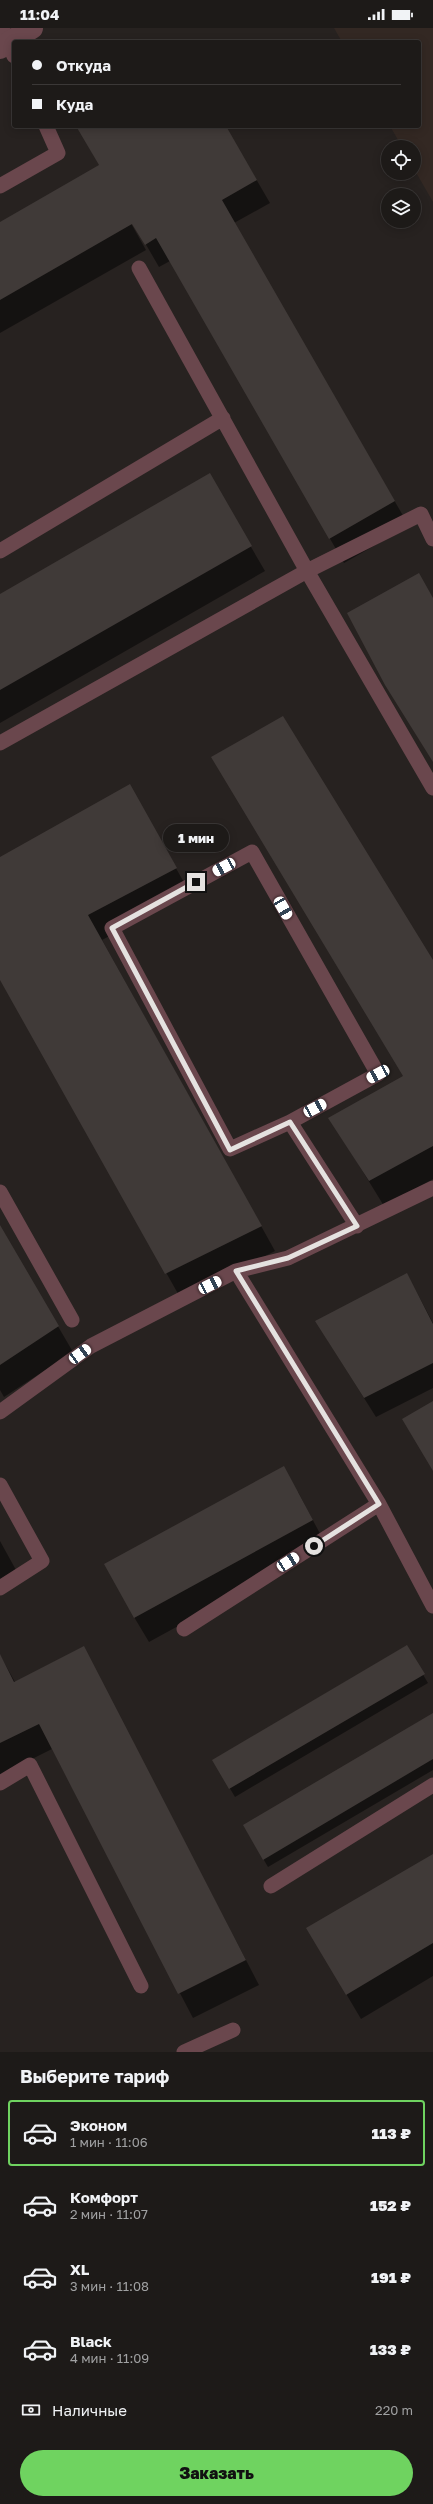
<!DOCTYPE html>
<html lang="ru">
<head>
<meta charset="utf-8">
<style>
	body { margin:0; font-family:"Golos Text",sans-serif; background:#2a2725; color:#f1f3f6; height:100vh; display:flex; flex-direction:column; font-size:15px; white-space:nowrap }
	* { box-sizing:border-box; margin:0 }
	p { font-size:13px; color:#a0a1a2 }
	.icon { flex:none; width:22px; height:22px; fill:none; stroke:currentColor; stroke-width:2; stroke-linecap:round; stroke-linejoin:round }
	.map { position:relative; height:2024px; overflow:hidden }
	.sheet { display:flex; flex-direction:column; background:#1d1a18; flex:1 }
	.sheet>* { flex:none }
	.banner { position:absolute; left:12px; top:12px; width:409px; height:88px; border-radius:4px; box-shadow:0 2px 10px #0003,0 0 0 1px #3b3837; display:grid; align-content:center; height:88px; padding:0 20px; background:#1d1a18 }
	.controls { position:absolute; left:381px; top:112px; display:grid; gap:8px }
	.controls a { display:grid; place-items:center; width:40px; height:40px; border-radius:50%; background:#1d1a18; box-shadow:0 2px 10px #0003,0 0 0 1px #3b3837; font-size:20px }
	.end { position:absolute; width:18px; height:18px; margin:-9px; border:5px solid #e5e2e0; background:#111; box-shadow:0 0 0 2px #111 }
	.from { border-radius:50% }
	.bubble { position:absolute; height:28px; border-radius:14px; background:#1d1a18; box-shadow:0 2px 10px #0003,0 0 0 1px #3b3837; font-size:13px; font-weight:800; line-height:28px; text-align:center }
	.car { position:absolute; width:12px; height:24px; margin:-12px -6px; border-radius:5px; box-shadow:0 0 3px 1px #0007; background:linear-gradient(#fff 24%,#345 0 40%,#fff 0 76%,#345 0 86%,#fff 0) }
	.banner b { display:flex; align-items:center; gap:14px; height:38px; font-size:15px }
	.banner b+b { border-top:1px solid #3b3837 }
	.banner i { width:10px; height:10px; background:#f1f3f6 }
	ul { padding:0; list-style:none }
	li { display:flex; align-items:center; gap:12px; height:66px; margin:0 8px 6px; padding:0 12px; border:2px solid transparent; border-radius:4px }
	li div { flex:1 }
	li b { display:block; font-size:15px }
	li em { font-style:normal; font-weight:800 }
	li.current { border-color:#6fd360 }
	li>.icon { width:36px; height:36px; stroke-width:1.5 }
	h2 { padding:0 20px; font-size:18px; line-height:48px }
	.pay { display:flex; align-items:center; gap:10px; height:44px; padding:0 20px; font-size:15px }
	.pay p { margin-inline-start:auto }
	.cta { display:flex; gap:8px; margin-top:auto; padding:8px 20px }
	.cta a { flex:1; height:46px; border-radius:24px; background:#6fd360; color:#111; font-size:16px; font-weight:800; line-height:46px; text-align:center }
	.status { display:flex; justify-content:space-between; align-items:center; height:28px; padding:0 20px; background:#1d1a18; direction:ltr }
	.status svg { height:11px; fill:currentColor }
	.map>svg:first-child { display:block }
	.built { fill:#332823 }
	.shadow { fill:#0007 }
	.building { fill:#403a38 }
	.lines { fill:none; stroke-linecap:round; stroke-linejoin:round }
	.service { stroke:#6a474d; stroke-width:15 }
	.tertiary { stroke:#6a474d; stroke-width:22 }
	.route { stroke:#e5e2e0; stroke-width:5 }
</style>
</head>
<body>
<div class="status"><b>11:04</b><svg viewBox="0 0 49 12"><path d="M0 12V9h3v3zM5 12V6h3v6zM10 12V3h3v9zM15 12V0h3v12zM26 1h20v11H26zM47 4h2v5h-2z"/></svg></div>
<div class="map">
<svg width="433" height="2024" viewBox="0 0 433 2024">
	<rect width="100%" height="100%" fill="#272220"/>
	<path class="built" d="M334 0H433V174L414 141V119H402L390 98H419V14H342Z"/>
	<path class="shadow" d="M77 98H225L270 175 234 195 409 498 344 535 170 233 159 239 130 189 128 190 146 222 0 305V195L100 138Z
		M209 447 265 543 0 695V567Z
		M143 782 190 865 102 912 275 1223 181 1271 0 950V830Z
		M433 934V1151L384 1178 330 1090 404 1049Z
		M0 1199 73 1324 4 1369 0 1362Z
		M407 1246 433 1295V1360L376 1389 328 1313Z
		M298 1464 326 1517 149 1614 134 1589Z
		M0 1513 16 1542 0 1551Z
		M406 1618 428 1655 235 1769 213 1732Z
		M83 1619 259 1957 193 1990 52 1721 0 1747V1627L15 1654Z
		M433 1686V1742L268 1839 244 1798Z
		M433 1827V1948L361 1991 322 1925Z"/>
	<path class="building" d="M76 98H226L257 152 222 172 395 473 329 511 156 210 145 217 132 196 0 272V194L99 137Z
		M210 445 252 518 0 662V566Z
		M419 545 433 570V734L385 657 347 585Z
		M283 688 433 932V1118L369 1153 328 1090 403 1048 211 729Z
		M130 756 177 840 88 887 262 1198 165 1246 0 952V829Z
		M0 1197 59 1298 0 1337Z
		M407 1245 433 1296V1335L364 1370 315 1293Z
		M433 1373V1443L402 1391Z
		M284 1438 313 1492 134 1590 104 1536Z
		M407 1617 425 1646 229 1761 212 1732Z
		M84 1618 246 1932 178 1966 39 1696 0 1715V1626L14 1654Z
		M433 1685V1731L263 1832 243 1797Z
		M433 1826V1915L346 1967 306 1900Z"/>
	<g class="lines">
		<path class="service" d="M2 0 14 28
			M0 158 58 125 46 98
			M433 511 421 486 307 543 433 760
			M0 523 223 390
			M0 715 307 543 139 240
			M290 1094 230 1121 112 900 252 824 378 1046 290 1094 357 1198
			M0 1164 72 1292
			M236 1243 379 1476 433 1578
			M0 1384 91 1318 236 1243 288 1230 433 1160
			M0 1457 42 1533 0 1560
			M184 1601 379 1476
			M0 1755 30 1737 141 1958
			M271 1858 433 1757
			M184 2024 233 2002"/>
		<path class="tertiary" d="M0 20 32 0"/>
	</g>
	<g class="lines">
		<path class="route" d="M196 854 112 900 230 1122 290 1094 357 1198 288 1230 236 1243 379 1476 314 1518"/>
	</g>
</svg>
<div class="controls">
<a><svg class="icon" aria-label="locate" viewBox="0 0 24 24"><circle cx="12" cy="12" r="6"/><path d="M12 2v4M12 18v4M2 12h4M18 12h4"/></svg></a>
<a><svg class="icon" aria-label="layers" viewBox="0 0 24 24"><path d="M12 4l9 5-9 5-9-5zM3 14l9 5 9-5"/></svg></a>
</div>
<i class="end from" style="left:314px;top:1518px"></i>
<i class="end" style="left:196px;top:854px"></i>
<div class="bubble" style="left:163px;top:796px;width:66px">1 мин</div>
<i class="car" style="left:224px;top:839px;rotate:242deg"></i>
<i class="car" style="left:283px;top:880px;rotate:150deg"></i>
<i class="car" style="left:378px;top:1046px;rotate:242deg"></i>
<i class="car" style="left:315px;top:1080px;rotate:62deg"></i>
<i class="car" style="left:210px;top:1257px;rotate:63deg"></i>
<i class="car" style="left:80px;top:1326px;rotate:54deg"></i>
<i class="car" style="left:288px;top:1534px;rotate:57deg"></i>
<div class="banner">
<b><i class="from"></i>Откуда</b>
<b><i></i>Куда</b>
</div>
</div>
<section class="sheet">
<h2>Выберите тариф</h2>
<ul>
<li class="current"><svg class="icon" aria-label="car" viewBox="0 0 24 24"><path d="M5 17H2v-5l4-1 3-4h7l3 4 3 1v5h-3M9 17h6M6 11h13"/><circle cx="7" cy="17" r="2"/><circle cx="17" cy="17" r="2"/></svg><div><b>Эконом</b><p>1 мин · 11:06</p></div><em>113 ₽</em></li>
<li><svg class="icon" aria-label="car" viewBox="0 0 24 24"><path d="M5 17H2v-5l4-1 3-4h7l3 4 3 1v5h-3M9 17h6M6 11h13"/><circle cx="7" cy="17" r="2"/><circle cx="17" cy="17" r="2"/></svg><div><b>Комфорт</b><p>2 мин · 11:07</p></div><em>152 ₽</em></li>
<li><svg class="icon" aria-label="car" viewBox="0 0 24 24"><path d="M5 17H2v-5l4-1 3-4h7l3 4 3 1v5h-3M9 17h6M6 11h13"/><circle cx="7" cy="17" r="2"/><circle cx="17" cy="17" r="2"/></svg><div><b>XL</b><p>3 мин · 11:08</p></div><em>191 ₽</em></li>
<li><svg class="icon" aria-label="car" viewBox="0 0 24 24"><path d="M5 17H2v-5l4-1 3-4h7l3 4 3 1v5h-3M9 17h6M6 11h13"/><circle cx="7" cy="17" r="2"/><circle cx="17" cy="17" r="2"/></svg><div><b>Black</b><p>4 мин · 11:09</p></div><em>133 ₽</em></li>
</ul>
<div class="pay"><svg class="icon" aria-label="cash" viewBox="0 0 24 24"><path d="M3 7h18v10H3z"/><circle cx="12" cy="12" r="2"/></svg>Наличные<p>220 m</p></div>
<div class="cta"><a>Заказать</a></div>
</section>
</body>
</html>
